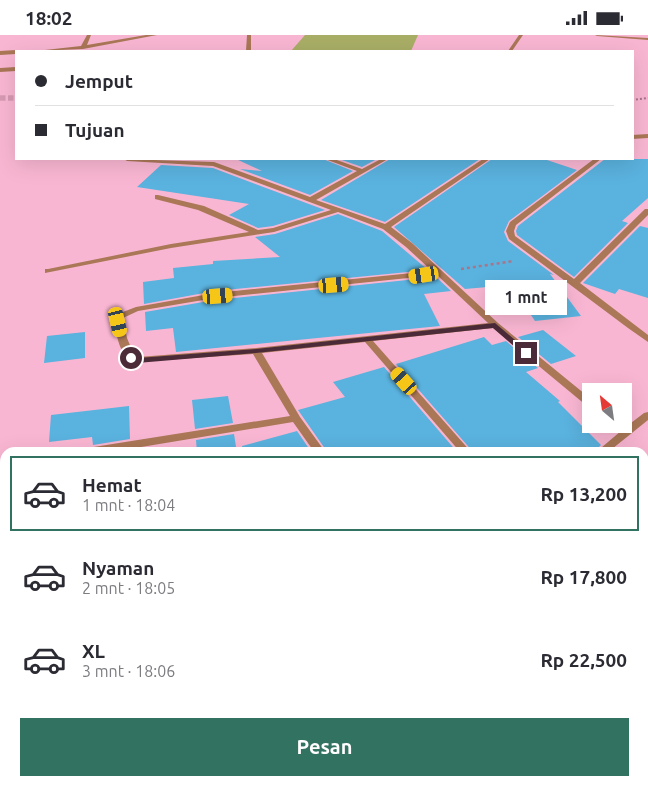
<!DOCTYPE html>
<html lang="id">
<head>
<meta charset="utf-8">
<style>
	body { margin:0; font-family:Ubuntu,sans-serif; background:#f7f7f7; color:#2b2b33; height:100vh; display:flex; flex-direction:column; font-size:19px; white-space:nowrap }
	* { box-sizing:border-box; margin:0 }
	p { font-size:16px; color:#7c7c81 }
	.icon { flex:none; width:28px; height:28px; fill:none; stroke:currentColor; stroke-width:2; stroke-linecap:round; stroke-linejoin:round }
	.map { position:relative; flex:1; overflow:hidden }
	.sheet { position:absolute; left:0px; top:412px; width:649px; height:339px; display:flex; flex-direction:column; background:#fff; border-radius:15px 15px 0 0; box-shadow:0 5px 20px #0002 }
	.sheet>* { flex:none }
	.top-card { position:absolute; left:15px; top:15px; width:619px; height:110px; border-radius:0px; box-shadow:0 5px 20px #0002; display:grid; align-content:center; height:110px; padding:0 20px; background:#fff }
	.needle { width:32px; rotate:331deg }
	.buttons { position:absolute; left:582px; top:348px; display:grid; gap:10px }
	.buttons a { display:grid; place-items:center; width:50px; height:50px; border-radius:0px; background:#fff; box-shadow:0 5px 20px #0002; font-size:25px }
	.end { position:absolute; width:22px; height:22px; margin:-11px; border:6px solid #4c2b39; background:#fff; box-shadow:0 0 0 2px #fff }
	.from { border-radius:50% }
	.bubble { position:absolute; height:35px; border-radius:0px; background:#fff; box-shadow:0 5px 20px #0002; font-size:16px; font-weight:700; line-height:35px; text-align:center }
	.car { position:absolute; width:15px; height:30px; margin:-15px -8px; border-radius:6px; box-shadow:0 0 4px 1px #0007; background:linear-gradient(#f5c518 24%,#345 0 40%,#f5c518 0 76%,#345 0 86%,#f5c518 0) }
	.top-card b { display:flex; align-items:center; gap:18px; height:48px; font-size:19px }
	.top-card b+b { border-top:1px solid #e1e1e2 }
	.top-card i { width:12px; height:12px; background:#2b2b33 }
	ul { padding:9px 0 0; list-style:none }
	li { display:flex; align-items:center; gap:15px; height:75px; margin:0 10px 8px; padding:0 10px; border:2px solid transparent; border-radius:0px }
	li div { flex:1 }
	li b { display:block; font-size:19px }
	li em { font-style:normal; font-weight:700 }
	li.on { border-color:#327260 }
	li>.icon { width:45px; height:45px; stroke-width:1.5 }
	.cta { display:flex; gap:10px; margin-top:auto; padding:10px 20px }
	.cta a { flex:1; height:58px; border-radius:0px; background:#327260; color:#fff; font-size:20px; font-weight:700; line-height:58px; text-align:center }
	.status { display:flex; justify-content:space-between; align-items:center; height:35px; padding:0 25px; background:#fff; direction:ltr }
	.status svg { height:14px; fill:currentColor }
	.map>svg:first-child { display:block }
	.green { fill:#a9ae66 }
	.building { fill:#5ab2de }
	.lines { fill:none; stroke-linecap:round; stroke-linejoin:round }
	.street-tunnel { stroke:#d69ab3; stroke-width:5.5; stroke-dasharray:5.5 2.5; stroke-linecap:butt }
	.path-far1 { stroke:#a8758b; stroke-width:2; stroke-dasharray:2 2; stroke-linecap:butt }
	.path { stroke:#a8758b; stroke-width:2.5; stroke-dasharray:3 3; stroke-linecap:butt }
	.street { fill:#aa7757; fill-rule:evenodd }
	.route { fill:#4c2b39 }
</style>
</head>
<body>
<div class="status"><b>18:02</b><svg viewBox="0 0 49 12"><path d="M0 12V9h3v3zM5 12V6h3v6zM10 12V3h3v9zM15 12V0h3v12zM26 1h20v11H26zM47 4h2v5h-2z"/></svg></div>
<div class="map">
<svg width="648" height="751" viewBox="0 0 648 751">
	<rect width="100%" height="100%" fill="#f9b6d2"/>
	<path class="green" d="M305 0H418L411 16H291Z"/>
	<path class="building" d="M236 124H323L353 136 310 160 240 134 262 136Z
		M339 124H377L362 132Z
		M390 124H480L385 187 321 165Z
		M492 124H544L577 135 509 186 504 197 508 206 554 240 550 239 581 281 535 286 511 250 465 254 394 192Z
		M605 124H648V163L622 186 628 188 574 242 517 200 516 196 518 191Z
		M161 130 213 133 325 175 273 191 258 193 229 180 249 169 137 152Z
		M338 179 382 196 428 235 215 256 144 269 143 247 174 243 173 233 213 229V226L280 222 255 202 275 199Z
		M640 191 648 193V263L619 254 615 259 583 248Z
		M436 242 451 256 424 259 440 291 176 317 173 293 146 296 145 277 215 265Z
		M543 295 576 321 551 329 518 302Z
		M85 297V323L44 328 47 301Z
		M484 302 492 310 506 306 538 333 526 337 560 366 558 367 601 410 593 418H474L396 329Z
		M384 332 458 418H328L298 375 345 362 333 347Z
		M228 361 233 388 195 394 192 365Z
		M129 371 130 404 93 410 92 402 49 407 51 380Z
		M297 396 312 418H243L242 411Z
		M234 399 237 418H197L196 405Z"/>
	<g class="lines">
		<path class="street-tunnel" d="M0 63H16"/>
		<path class="path-far1" d="M632 65 648 63"/>
		<path class="path" d="M461 234 514 226"/>
		<path class="street" d="M87 0H91L87 10 146 0H157L83 14 36 16 81 11Z
			M247 0H251V16H246Z
			M519 0H523L512 16H508Z
			M595 0 648 3V5L597 1Z
			M0 16 16 15 18 16H16V19L0 20Z
			M16 32V36L0 37V33Z
			M648 99V103L632 104V100Z
			M124 124 214 127 310 162 357 136 325 124H334L362 134 381 124H388L316 165 385 189 483 124H490L391 192 412 208 498 288 591 364V372L587 371 493 293 373 306 472 418H461L365 307 262 318 300 382 326 418H315L293 387 105 418H76L81 414 290 381 253 319 134 327C118 320 116 297 114 282L115 280 136 272 215 258 432 236 406 212 383 194 338 177 274 197 171 213 45 238V234H48L171 209 249 197 198 175 155 164V160H158L204 171 258 195 273 193 331 175 213 131 127 126ZM437 240 488 288 256 313 138 322 134 320 127 303 123 283 138 276 215 263Z
			M594 124H601L516 190 514 196 515 201 574 244 645 174H648V180L580 248 648 300V307L628 293 509 204 506 196 510 187Z
			M648 377V385L607 418H595L621 396 612 389H624L627 391 644 378Z
			M648 544V557L644 558V546Z
			M5 661V675L0 677V663Z
			M140 746H159L157 751H137Z
			M420 746H437L435 751H417Z
			M557 746H573L576 751H559Z"/>
	</g>
	<path class="route" d="M495 288 528 316V319H523L493 293 256 318 137 328 127 323 131 321 138 323 256 314Z"/>
</svg>
<div class="buttons">
<a><svg class="needle" viewBox="-14 -14 28 28"><path d="M0-13l5 13h-10z" fill="#e53935"/><path d="M0 13l5-13h-10z" fill="#7c7c81"/></svg></a>
</div>
<i class="end from" style="left:131px;top:323px"></i>
<i class="end" style="left:526px;top:318px"></i>
<div class="bubble" style="left:485px;top:245px;width:82px">1 mnt</div>
<i class="car" style="left:424px;top:240px;rotate:261deg"></i>
<i class="car" style="left:334px;top:250px;rotate:85deg"></i>
<i class="car" style="left:218px;top:261px;rotate:85deg"></i>
<i class="car" style="left:118px;top:287px;rotate:167deg"></i>
<i class="car" style="left:404px;top:346px;rotate:318deg"></i>
<div class="top-card">
<b><i class="from"></i>Jemput</b>
<b><i></i>Tujuan</b>
</div>
<section class="sheet">
<ul>
<li class="on"><svg class="icon" aria-label="car" viewBox="0 0 24 24"><path d="M5 17H2v-5l4-1 3-4h7l3 4 3 1v5h-3M9 17h6M6 11h13"/><circle cx="7" cy="17" r="2"/><circle cx="17" cy="17" r="2"/></svg><div><b>Hemat</b><p>1 mnt · 18:04</p></div><em>Rp 13,200</em></li>
<li><svg class="icon" aria-label="car" viewBox="0 0 24 24"><path d="M5 17H2v-5l4-1 3-4h7l3 4 3 1v5h-3M9 17h6M6 11h13"/><circle cx="7" cy="17" r="2"/><circle cx="17" cy="17" r="2"/></svg><div><b>Nyaman</b><p>2 mnt · 18:05</p></div><em>Rp 17,800</em></li>
<li><svg class="icon" aria-label="car" viewBox="0 0 24 24"><path d="M5 17H2v-5l4-1 3-4h7l3 4 3 1v5h-3M9 17h6M6 11h13"/><circle cx="7" cy="17" r="2"/><circle cx="17" cy="17" r="2"/></svg><div><b>XL</b><p>3 mnt · 18:06</p></div><em>Rp 22,500</em></li>
</ul>
<div class="cta"><a>Pesan</a></div>
</section>
</div>
</body>
</html>
